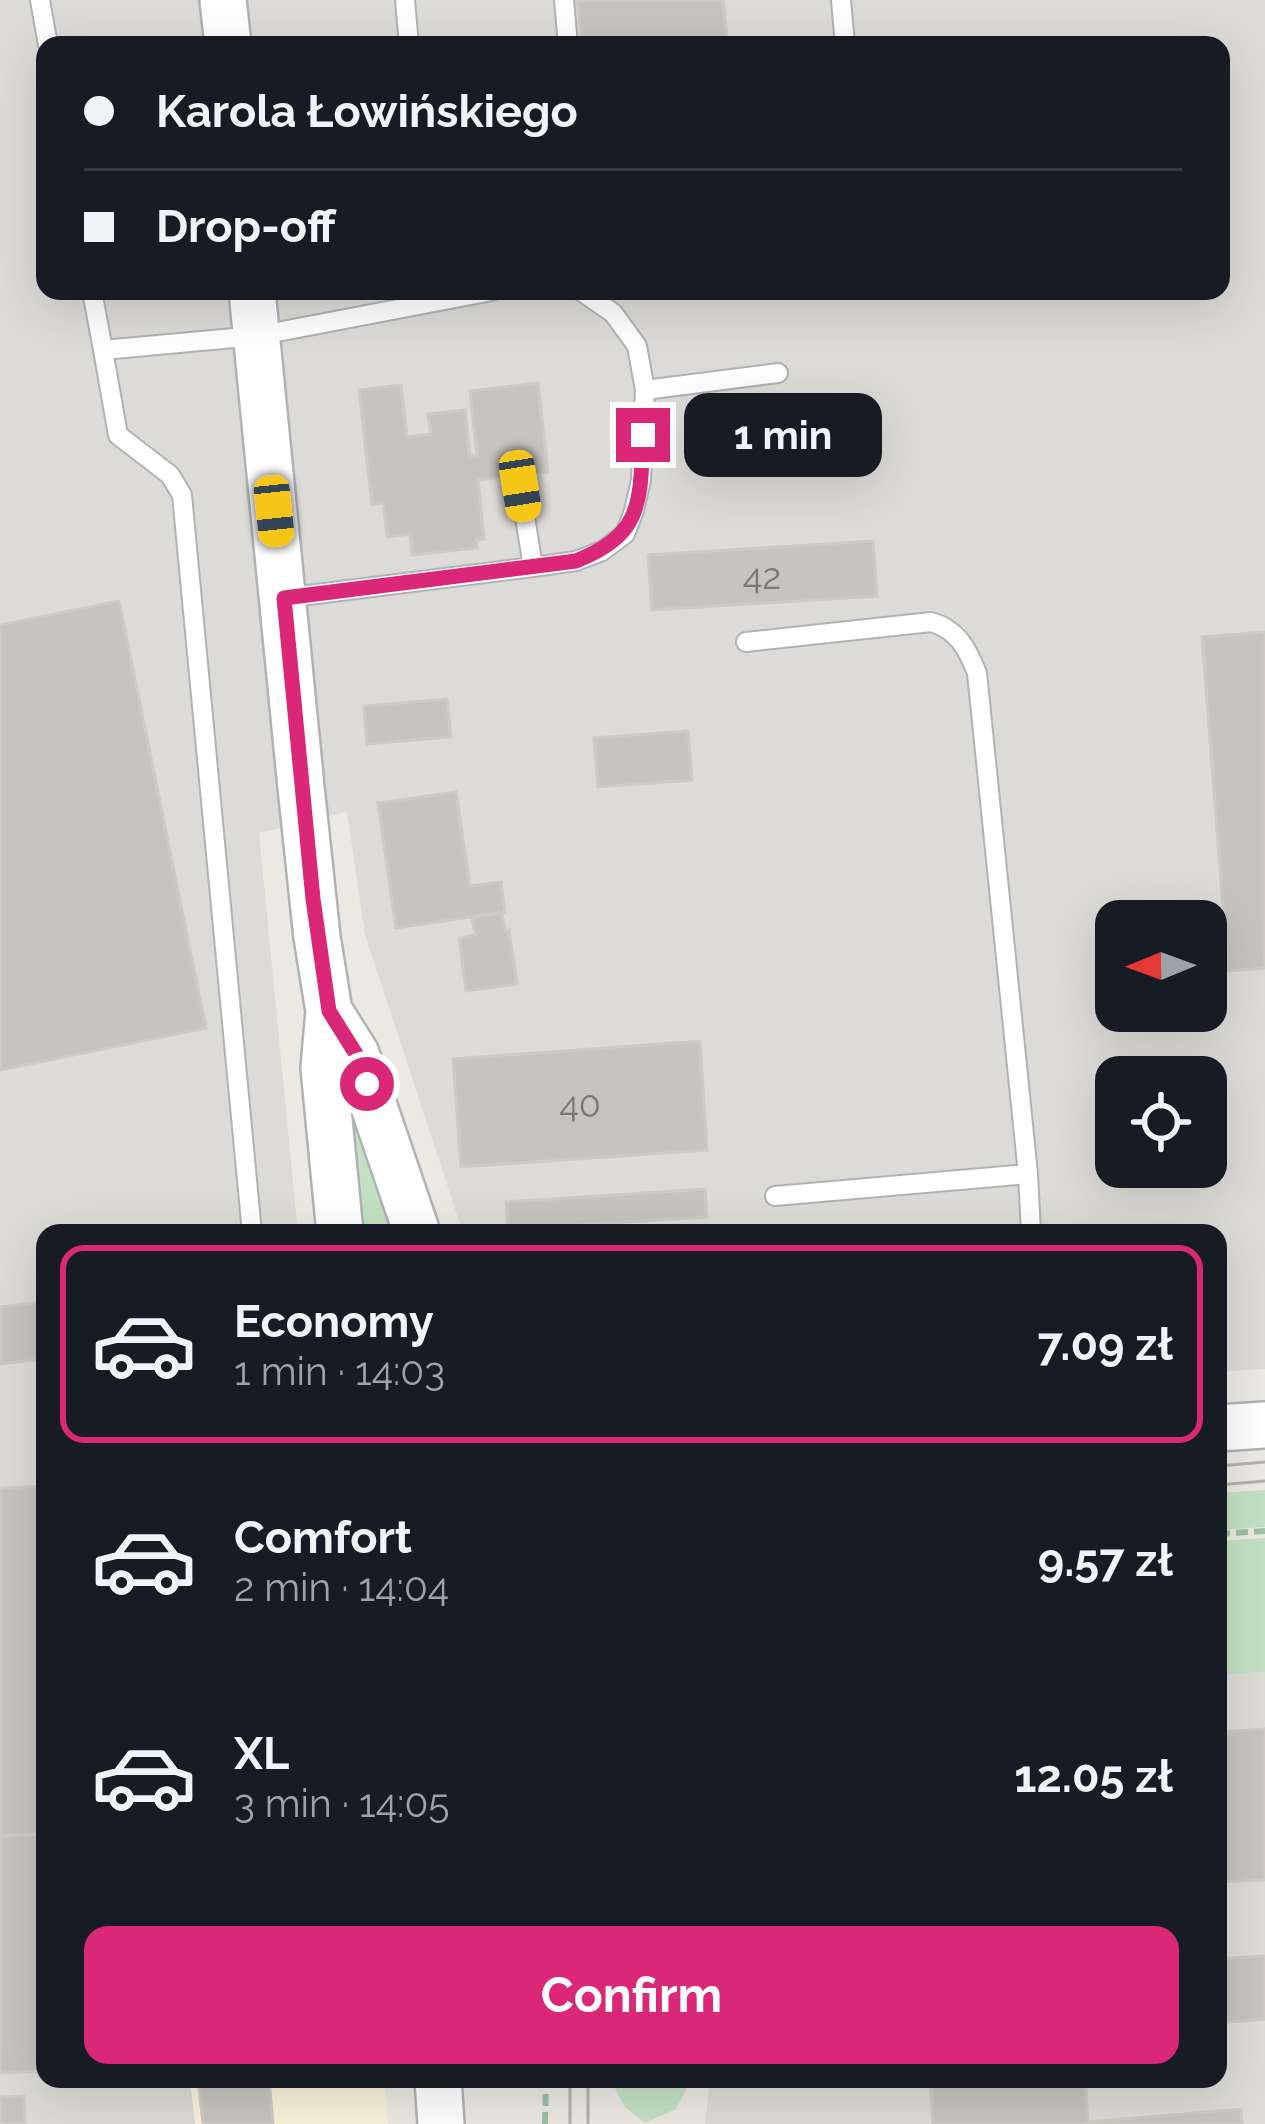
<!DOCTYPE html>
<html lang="en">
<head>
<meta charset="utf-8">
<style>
	body { margin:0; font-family:Raleway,sans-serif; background:#20242c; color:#f1f3f6; height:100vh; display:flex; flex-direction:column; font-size:45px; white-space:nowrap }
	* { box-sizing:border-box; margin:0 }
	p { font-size:39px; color:#9ea1a6 }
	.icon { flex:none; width:66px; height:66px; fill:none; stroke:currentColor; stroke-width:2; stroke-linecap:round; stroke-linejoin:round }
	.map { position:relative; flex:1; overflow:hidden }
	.panel { position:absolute; left:36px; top:1224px; width:1191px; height:864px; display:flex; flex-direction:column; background:#171b24; border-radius:24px; box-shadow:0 12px 48px #0002 }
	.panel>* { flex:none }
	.top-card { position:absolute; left:36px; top:36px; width:1194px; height:264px; border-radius:24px; box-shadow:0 12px 48px #0002; display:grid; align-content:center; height:264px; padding:0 48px; background:#171b24 }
	.needle { width:78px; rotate:269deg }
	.buttons { position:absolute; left:1095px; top:900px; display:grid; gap:24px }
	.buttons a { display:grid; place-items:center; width:132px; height:132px; border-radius:24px; background:#171b24; box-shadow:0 12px 48px #0002; font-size:60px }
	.end { position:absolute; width:54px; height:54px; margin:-27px; border:15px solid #db2777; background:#fff; box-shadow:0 0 0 6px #fff }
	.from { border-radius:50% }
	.bubble { position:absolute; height:84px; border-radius:24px; background:#171b24; box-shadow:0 12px 48px #0002; font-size:39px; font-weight:700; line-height:84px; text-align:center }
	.car { position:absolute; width:36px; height:72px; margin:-36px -18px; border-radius:15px; box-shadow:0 0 9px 3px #0007; background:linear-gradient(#f5c518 24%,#345 0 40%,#f5c518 0 76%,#345 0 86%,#f5c518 0) }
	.top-card b { display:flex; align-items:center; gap:42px; height:114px; font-size:45px }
	.top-card b+b { border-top:3px solid #363941 }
	.top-card i { width:30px; height:30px; background:#f1f3f6 }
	ul { padding:21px 0 0; list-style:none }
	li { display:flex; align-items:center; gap:36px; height:198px; margin:0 24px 18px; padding:0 24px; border:6px solid transparent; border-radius:24px }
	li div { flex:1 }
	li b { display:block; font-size:45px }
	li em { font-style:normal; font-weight:700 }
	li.on { border-color:#db2777 }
	li>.icon { width:108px; height:108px; stroke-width:1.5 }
	.action { display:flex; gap:24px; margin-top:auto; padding:24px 48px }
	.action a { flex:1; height:138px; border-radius:24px; background:#db2777; color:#fff; font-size:48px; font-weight:700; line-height:138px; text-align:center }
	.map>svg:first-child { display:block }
	.commercial { fill:#f9f1da }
	.industrial { fill:#dddbd7; fill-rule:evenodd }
	.green { fill:#c3e1c2 }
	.building { fill:#c7c4c0; stroke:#d0cbc2; stroke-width:3 }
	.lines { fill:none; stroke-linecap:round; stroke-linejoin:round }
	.service-casing { stroke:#b0b3b6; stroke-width:22 }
	.tertiary-casing { stroke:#b0b3b6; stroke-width:50 }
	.path { stroke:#9cc1a5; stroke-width:6; stroke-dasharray:12 6; stroke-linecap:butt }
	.service { stroke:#fff; stroke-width:18 }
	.tertiary { stroke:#fff; stroke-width:45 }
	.tram { stroke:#b1b2b2; stroke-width:3 }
	.route { stroke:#db2777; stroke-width:15 }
	.labels { text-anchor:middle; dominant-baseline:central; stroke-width:9; stroke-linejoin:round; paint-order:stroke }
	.number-label { font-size:36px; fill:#76787a }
</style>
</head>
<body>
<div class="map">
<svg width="1265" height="2124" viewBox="0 0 1265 2124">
	<rect width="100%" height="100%" fill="#ece9e3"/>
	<path class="commercial" d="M190 2079H384L388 2124H195Z"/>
	<path class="industrial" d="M0 0H1265V1369L1218 1372V1233H463L365 935 347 812 259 833 298 1233H45V2079H190L195 2124H0ZM45 45H1221V291H45ZM1116 921H1206V1011H1116ZM1116 1077H1206V1167H1116Z
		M1265 1672V2124H705L710 2079H1218V1675Z"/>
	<path class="green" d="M339 1056 400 1233H356Z
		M1265 1490V1527L1218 1530V1493Z
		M1265 1538V1672L1218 1675V1541Z
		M610 2079H691L676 2109 645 2123 625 2107Z"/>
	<path class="building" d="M577 0H723L728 45H582Z
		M538 383 548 472 478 480 484 539 476 540 477 548 412 555 410 534 387 537 383 503 372 505 359 390 401 385 407 437 431 434 428 414 465 410 470 456 477 455 470 391Z
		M873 541 877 596 652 610 648 555Z
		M119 601 206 1028 0 1070V625Z
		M1265 632V968L1228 971 1202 637Z
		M447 699 451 737 367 744 364 706Z
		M688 731 692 780 598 787 594 738Z
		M456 792 470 886 501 882 505 912 396 928 378 803Z
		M502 913 505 931 509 930 517 984 466 991 459 938 475 935 472 917Z
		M700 1041 707 1150 461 1167 453 1059Z
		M705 1189 707 1217 508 1229 506 1202Z
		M45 1302V1359L0 1364V1307Z
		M45 1486V1834L0 1836V1488Z
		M1265 1729V1880L1218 1882V1732Z
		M45 1834V2071L0 2073V1836Z
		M1265 1956V2019L1218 2023V1959Z
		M198 2079H269L273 2124H203Z
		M930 2079H1085L1088 2122 1241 2109 1242 2124H933Z
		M24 2096 25 2124H0V2097Z"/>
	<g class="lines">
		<g class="service-casing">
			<path id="service" d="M40 0 48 45
				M405 0 409 45
				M564 0 568 45
				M841 0 845 45
				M92 291 103 350
				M581 291 613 313 637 346 645 390
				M520 486 533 567
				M284 598 533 567 576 561 602 551 625 534 634 511 641 480 645 390 778 373
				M746 642 931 622C957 629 967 648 977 673L1028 1174 775 1196
				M1028 1174 1031 1233
				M252 1233 182 495 170 475 118 435 103 350 256 336 492 291"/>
		</g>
		<g class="tertiary-casing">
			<path id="tertiary" d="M223 0 228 45
				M252 291 301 787 317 937 329 1011 324 1068 340 1233
				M329 1011 356 1054 417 1233
				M1218 1428 1265 1425
				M438 2079 441 2124"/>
		</g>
		<path class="path" d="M1218 1534 1265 1531
			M545 2124 546 2079"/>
		<use href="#service" class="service"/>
		<use href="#tertiary" class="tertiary"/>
		<path class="tram" d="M1218 1466 1265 1462
			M1218 1485 1265 1481
			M570 2124V2079
			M588 2124V2079"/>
	</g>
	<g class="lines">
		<path class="route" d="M367 1084 356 1054 329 1011 313 899 284 598 576 561C644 534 640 501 643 435"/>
	</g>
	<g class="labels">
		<g class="number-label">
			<text x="762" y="576">42</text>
			<text x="580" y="1104">40</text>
		</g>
	</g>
</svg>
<div class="buttons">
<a><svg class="needle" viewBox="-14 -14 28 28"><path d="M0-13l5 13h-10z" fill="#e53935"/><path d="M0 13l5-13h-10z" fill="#9ea1a6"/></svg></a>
<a><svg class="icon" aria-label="locate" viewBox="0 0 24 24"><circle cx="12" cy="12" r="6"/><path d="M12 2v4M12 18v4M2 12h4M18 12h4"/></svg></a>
</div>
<i class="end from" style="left:367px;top:1084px"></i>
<i class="end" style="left:643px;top:435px"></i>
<div class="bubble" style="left:684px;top:393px;width:198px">1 min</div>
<i class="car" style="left:520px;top:486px;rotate:171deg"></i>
<i class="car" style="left:274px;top:511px;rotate:174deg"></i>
<div class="top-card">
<b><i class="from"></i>Karola Łowińskiego</b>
<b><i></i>Drop-off</b>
</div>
<section class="panel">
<ul>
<li class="on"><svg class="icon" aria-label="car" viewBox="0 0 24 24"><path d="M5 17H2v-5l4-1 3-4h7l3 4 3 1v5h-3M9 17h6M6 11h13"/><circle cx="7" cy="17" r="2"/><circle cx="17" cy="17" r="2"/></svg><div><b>Economy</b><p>1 min · 14:03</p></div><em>7.09 zł</em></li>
<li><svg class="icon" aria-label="car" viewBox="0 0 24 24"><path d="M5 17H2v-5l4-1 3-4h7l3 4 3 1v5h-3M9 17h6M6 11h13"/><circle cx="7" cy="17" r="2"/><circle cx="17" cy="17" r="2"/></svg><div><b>Comfort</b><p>2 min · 14:04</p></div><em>9.57 zł</em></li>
<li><svg class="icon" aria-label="car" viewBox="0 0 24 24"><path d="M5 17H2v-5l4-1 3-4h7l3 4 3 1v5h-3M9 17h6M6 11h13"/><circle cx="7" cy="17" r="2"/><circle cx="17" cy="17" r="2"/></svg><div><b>XL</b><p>3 min · 14:05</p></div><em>12.05 zł</em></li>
</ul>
<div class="action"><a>Confirm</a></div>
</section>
</div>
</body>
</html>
